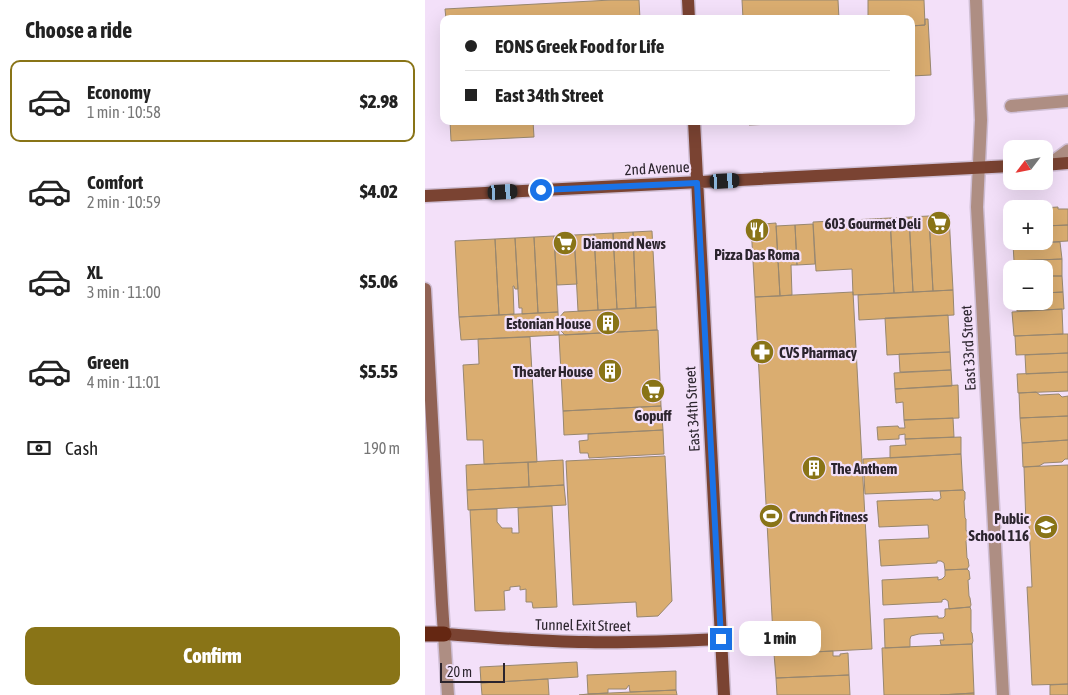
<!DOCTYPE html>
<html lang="en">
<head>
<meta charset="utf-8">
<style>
	body { margin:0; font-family:"Asap Condensed",sans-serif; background:#f6f6f6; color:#222; height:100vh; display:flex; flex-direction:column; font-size:19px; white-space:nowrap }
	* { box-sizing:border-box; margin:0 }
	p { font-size:16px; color:#767676 }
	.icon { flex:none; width:28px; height:28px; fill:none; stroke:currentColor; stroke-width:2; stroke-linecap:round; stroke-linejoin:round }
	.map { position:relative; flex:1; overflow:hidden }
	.side { display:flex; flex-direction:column; background:#fff; width:425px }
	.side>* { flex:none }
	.guide { position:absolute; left:15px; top:15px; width:475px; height:110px; border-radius:10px; box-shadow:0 5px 20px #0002; display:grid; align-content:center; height:110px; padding:0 25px; background:#fff }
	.needle { width:32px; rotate:238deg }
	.tools { position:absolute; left:578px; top:140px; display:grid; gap:10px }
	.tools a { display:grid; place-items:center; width:50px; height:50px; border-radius:10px; background:#fff; box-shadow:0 5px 20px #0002; font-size:25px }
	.scale { position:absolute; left:15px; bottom:12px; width:65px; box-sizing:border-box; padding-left:5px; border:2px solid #2b242d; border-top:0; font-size:14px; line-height:18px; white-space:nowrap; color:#2b242d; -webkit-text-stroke:4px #f3e0f9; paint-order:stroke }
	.end { position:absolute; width:22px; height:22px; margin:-11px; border:6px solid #1a73e8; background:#fff; box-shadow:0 0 0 2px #fff }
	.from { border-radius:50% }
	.bubble { position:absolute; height:35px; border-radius:10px; background:#fff; box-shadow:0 5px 20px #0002; font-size:16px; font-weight:800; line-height:35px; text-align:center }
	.car { position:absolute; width:15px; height:30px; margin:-15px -8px; border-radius:6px; box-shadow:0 0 4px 1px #0007; background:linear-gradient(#222 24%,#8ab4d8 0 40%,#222 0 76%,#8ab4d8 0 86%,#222 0) }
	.guide b { display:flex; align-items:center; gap:18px; height:48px; font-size:19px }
	.guide b+b { border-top:1px solid #e0e0e0 }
	.guide i { width:12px; height:12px; background:#222 }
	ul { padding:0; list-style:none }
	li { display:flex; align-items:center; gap:15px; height:82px; margin:0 10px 8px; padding:0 15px; border:2px solid transparent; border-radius:10px }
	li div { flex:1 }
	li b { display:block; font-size:19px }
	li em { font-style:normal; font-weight:800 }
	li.current { border-color:#897417 }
	li>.icon { width:45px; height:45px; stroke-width:1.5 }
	h2 { padding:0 25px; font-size:22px; line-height:60px }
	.pay { display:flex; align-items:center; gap:12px; height:55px; padding:0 25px; font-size:19px }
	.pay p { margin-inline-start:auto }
	.action { display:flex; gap:10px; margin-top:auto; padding:10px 25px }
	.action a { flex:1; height:58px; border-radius:10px; background:#897417; color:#fff; font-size:20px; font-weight:800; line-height:58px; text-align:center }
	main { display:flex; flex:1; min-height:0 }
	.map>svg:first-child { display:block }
	.building { fill:#daad70; stroke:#98876f }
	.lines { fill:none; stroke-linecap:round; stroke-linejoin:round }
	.lane-casing { stroke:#cfbed4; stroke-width:14 }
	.street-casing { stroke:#cfbed4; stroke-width:15 }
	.secondary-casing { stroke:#cfbed4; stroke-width:15 }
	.primary-casing { stroke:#cfbed4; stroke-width:15 }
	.highway-casing { stroke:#cfbed4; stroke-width:18 }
	.lane { stroke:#ae8e83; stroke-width:11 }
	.street { stroke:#ae8e83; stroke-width:12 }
	.secondary { stroke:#906254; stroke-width:12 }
	.primary { stroke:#7a4332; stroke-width:12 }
	.highway { stroke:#652712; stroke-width:15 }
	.route { stroke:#1a73e8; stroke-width:6 }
	.labels { text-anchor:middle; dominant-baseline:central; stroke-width:4.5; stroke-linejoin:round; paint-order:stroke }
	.street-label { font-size:15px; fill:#2b242d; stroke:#f3e0f9 }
	.poi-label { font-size:15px; font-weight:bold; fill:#2b242d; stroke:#f3e0f9; text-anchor:end }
</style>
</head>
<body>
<main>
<section class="side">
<h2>Choose a ride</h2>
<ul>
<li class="current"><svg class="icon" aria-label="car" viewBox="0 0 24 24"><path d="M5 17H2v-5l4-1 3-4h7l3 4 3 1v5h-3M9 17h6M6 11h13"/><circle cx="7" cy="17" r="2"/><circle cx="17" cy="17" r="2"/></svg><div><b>Economy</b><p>1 min · 10:58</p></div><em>$2.98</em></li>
<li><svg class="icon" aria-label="car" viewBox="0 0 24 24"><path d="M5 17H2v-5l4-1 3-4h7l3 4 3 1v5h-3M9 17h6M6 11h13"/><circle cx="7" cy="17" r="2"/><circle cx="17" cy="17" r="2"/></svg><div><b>Comfort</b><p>2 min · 10:59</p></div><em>$4.02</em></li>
<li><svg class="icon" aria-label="car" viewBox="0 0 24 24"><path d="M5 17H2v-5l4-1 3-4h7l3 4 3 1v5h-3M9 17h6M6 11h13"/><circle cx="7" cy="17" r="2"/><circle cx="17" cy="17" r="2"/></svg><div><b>XL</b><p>3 min · 11:00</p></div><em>$5.06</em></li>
<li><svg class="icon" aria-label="car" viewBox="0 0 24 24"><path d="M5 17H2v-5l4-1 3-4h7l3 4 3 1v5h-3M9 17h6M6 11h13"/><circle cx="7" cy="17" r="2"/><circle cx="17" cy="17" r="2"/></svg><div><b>Green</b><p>4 min · 11:01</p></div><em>$5.55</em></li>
</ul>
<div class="pay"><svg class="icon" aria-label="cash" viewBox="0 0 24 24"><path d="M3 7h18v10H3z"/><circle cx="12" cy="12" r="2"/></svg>Cash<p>190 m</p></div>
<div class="action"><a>Confirm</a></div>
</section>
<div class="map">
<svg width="643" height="695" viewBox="0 0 643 695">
	<rect width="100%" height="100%" fill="#f3e0f9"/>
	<path class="building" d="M186 0H214L215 19H21L20 9Z
		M317 0H413L414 19H318Z
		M443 0H499L500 25 486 26V19H443Z
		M500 19H503L506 75 486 76V26L500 25Z
		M25 121H108L109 137 26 141Z
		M324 121H394V122L324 125Z
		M633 207V209H643V225L619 226V209H600Z
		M524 215 528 290 508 291 504 216Z
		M504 216 508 291 488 292 484 217Z
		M484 217 488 292 469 293 465 218Z
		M465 218 469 293 428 295 427 269 391 271 388 222Z
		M351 223 355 296 330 297 326 225Z
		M388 224 390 264 372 265 370 225Z
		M370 225 372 265H366L367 295 355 296 351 226Z
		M643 225V241L588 244 587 241H619V226Z
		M227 231 231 307 211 308 208 232Z
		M208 232 211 308 192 309 188 233Z
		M188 233 192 309 173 310 169 234Z
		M169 234 173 310 153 311 149 235Z
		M149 235 152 284 132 285 129 236Z
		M129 236 133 312 113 313 109 237Z
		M109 237 113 313 97 314V308H94L90 238Z
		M90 238 93 289H90L89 286H88L89 314 74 315 70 239Z
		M70 239 74 315 34 317 30 241Z
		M635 242 637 259 589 261 588 244Z
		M637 259V276H619V269H590V261Z
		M619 276H637L638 292 619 293Z
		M528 290 529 315 434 320 433 295Z
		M428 292 447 649 349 654 330 297Z
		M638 292 639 309 592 311V301H619V293Z
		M231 307 232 330 140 335 134 329V318L139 312Z
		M637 309 638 334 589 336 587 312Z
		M133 312 134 335 36 340 34 317Z
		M523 315 525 352 462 355 460 318Z
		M233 330 236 406 138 411 134 335Z
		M638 334H643V353L591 355 590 336Z
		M105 337 112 462 59 464 58 440H42L38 365 54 364 53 339Z
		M525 352 526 370 475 372 474 354Z
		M643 353V372L601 374 600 355Z
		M526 370 527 386 470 389 469 373Z
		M643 372V391L593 393 592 374Z
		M533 385 534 418 479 420 478 402 471 403 470 389Z
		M611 392 615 395 634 394 637 397 643 396V416L595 418 594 393Z
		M236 406 238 430 139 435 138 411Z
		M643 416V440L597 443 595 418Z
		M528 418 529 437 480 439V434L474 435V439L453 440 452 427 473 426 474 428H480L479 420Z
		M238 430 239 454 164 458 163 453H155L154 441 163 440V434Z
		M536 437V454L465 458V446L481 445 480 439Z
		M643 440V459H640L637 462 619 463 614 466 598 467 597 443Z
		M536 454 538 490 440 494 438 459Z
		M240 456 247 601 233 616 212 617 211 602 148 605 141 461Z
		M138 460 139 485 104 487 103 462Z
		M103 462 104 487 42 490 41 465Z
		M643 465V684L607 685 602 587H607L604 524H601L599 467Z
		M139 485 141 505 43 510 42 490Z
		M538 490 540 492V499L539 501 540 518 541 519V530L542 532 543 539 541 541 542 558 543 559 544 566 542 569 520 570 519 563 516 561H512V563L456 566 454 540 504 538 503 525 454 527 452 501 508 499V500H513L516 498 515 491Z
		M127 506 132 607 108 608 107 602H101V589L95 590V586L85 587V590L79 591 80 610 50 611 45 510 72 509V522L77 528H87V533H94L93 508Z
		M542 569 544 571 545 579 543 580 544 596 545 598 546 605 545 607 524 609 523 601 520 599 517 600V602L458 605 457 580 513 577V580L517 579 520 576V570Z
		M545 607 546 610V632L547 633 548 641 547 644 516 645 515 640H519L518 633 494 634 486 636 485 639V647L460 648 459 619 513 616V618H518L520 616V609Z
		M547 644 549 693 515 695H459L457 648Z
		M408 651V656H415V654L423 653 424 675 351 678 349 654Z
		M152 662 153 677 56 683 55 667Z
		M251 671V690L205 692 204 685 201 689H183V693L163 694 162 675Z
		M424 675 425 695H352L351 678Z
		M123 679 124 695H57L56 683Z
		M643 684V695H625V685Z
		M251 690 252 695H154L163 694Z
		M549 693V695H515Z"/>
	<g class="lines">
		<g class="lane-casing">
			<path id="lane" d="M624 164 643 150"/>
		</g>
		<g class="street-casing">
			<path id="street" d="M551 0 556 120 552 207 578 695
				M586 106 643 101
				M19 634 23 695"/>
		</g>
		<g class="secondary-casing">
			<path id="secondary" d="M0 289 17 604 19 634"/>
		</g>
		<g class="primary-casing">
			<path id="primary" d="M263 0 264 19
				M269 121 299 695
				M619 165 643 163
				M0 196 586 166
				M19 634C67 637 114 642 161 642 206 643 251 641 296 639"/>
		</g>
		<g class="highway-casing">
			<path id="highway" d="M0 634H19"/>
		</g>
		<use href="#lane" class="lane"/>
		<use href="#street" class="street"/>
		<use href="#secondary" class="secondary"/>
		<use href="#primary" class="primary"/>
		<use href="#highway" class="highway"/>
	</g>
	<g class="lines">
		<path class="route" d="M116 190 272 183 296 639"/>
	</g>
	<defs>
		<g id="supermarket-disc" transform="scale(1.25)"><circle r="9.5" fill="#897417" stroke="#f3e0f9"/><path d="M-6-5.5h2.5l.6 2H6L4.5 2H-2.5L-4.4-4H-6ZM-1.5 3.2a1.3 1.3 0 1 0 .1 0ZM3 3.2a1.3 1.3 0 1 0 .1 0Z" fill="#fff"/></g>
		<g id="restaurant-disc" transform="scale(1.25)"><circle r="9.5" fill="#897417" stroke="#f3e0f9"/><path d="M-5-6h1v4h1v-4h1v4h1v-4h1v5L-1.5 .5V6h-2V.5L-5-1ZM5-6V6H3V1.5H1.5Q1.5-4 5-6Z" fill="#fff"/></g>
		<g id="building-disc" transform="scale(1.25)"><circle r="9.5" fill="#897417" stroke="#f3e0f9"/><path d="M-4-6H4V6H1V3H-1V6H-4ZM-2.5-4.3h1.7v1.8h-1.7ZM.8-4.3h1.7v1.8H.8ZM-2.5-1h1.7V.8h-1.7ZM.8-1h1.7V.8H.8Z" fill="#fff"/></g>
		<g id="pharmacy-disc" transform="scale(1.25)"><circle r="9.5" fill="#897417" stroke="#f3e0f9"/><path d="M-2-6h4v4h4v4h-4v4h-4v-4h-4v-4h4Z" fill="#fff"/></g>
		<g id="stadium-disc" transform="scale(1.25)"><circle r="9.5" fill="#897417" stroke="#f3e0f9"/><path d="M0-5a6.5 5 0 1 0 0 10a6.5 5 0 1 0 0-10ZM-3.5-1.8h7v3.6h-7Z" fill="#fff"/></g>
		<g id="school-disc" transform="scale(1.25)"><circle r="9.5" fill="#897417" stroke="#f3e0f9"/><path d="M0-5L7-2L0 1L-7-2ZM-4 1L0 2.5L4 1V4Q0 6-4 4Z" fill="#fff"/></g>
	</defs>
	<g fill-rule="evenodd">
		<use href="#supermarket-disc" x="514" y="223"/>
		<use href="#restaurant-disc" x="332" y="230"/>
		<use href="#supermarket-disc" x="140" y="243"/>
		<use href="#building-disc" x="183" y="323"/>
		<use href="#pharmacy-disc" x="337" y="352"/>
		<use href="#building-disc" x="185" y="371"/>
		<use href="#supermarket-disc" x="228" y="391"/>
		<use href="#building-disc" x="389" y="468"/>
		<use href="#stadium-disc" x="346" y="516"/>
		<use href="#school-disc" x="621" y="527"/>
	</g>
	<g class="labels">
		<g class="street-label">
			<text transform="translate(232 168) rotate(-3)">2nd Avenue</text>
			<text transform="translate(543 348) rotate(-93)">East 33rd Street</text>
			<text transform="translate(267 409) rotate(-93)">East 34th Street</text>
			<text transform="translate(158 625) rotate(1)">Tunnel Exit Street</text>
		</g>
		<g class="poi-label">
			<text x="496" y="223">603 Gourmet Deli</text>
			<text x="158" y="243" text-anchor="start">Diamond News</text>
			<text x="332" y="254" text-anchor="middle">Pizza Das Roma</text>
			<text x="166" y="323">Estonian House</text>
			<text x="354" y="352" text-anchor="start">CVS Pharmacy</text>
			<text x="168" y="371">Theater House</text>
			<text x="228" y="415" text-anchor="middle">Gopuff</text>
			<text x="406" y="468" text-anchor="start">The Anthem</text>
			<text x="364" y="516" text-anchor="start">Crunch Fitness</text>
			<text x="604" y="518">Public<tspan x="604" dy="17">School 116</tspan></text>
		</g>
	</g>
</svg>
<div class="tools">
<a><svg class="needle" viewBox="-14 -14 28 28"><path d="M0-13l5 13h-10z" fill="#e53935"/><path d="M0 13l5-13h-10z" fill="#767676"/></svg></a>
<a>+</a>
<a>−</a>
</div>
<div class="scale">20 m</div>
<i class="end from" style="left:116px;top:190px"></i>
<i class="end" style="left:296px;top:639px"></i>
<div class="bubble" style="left:314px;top:621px;width:82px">1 min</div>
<i class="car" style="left:300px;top:181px;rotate:87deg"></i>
<i class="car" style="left:78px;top:192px;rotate:87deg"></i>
<div class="guide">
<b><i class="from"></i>EONS Greek Food for Life</b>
<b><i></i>East 34th Street</b>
</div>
</div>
</main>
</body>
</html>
